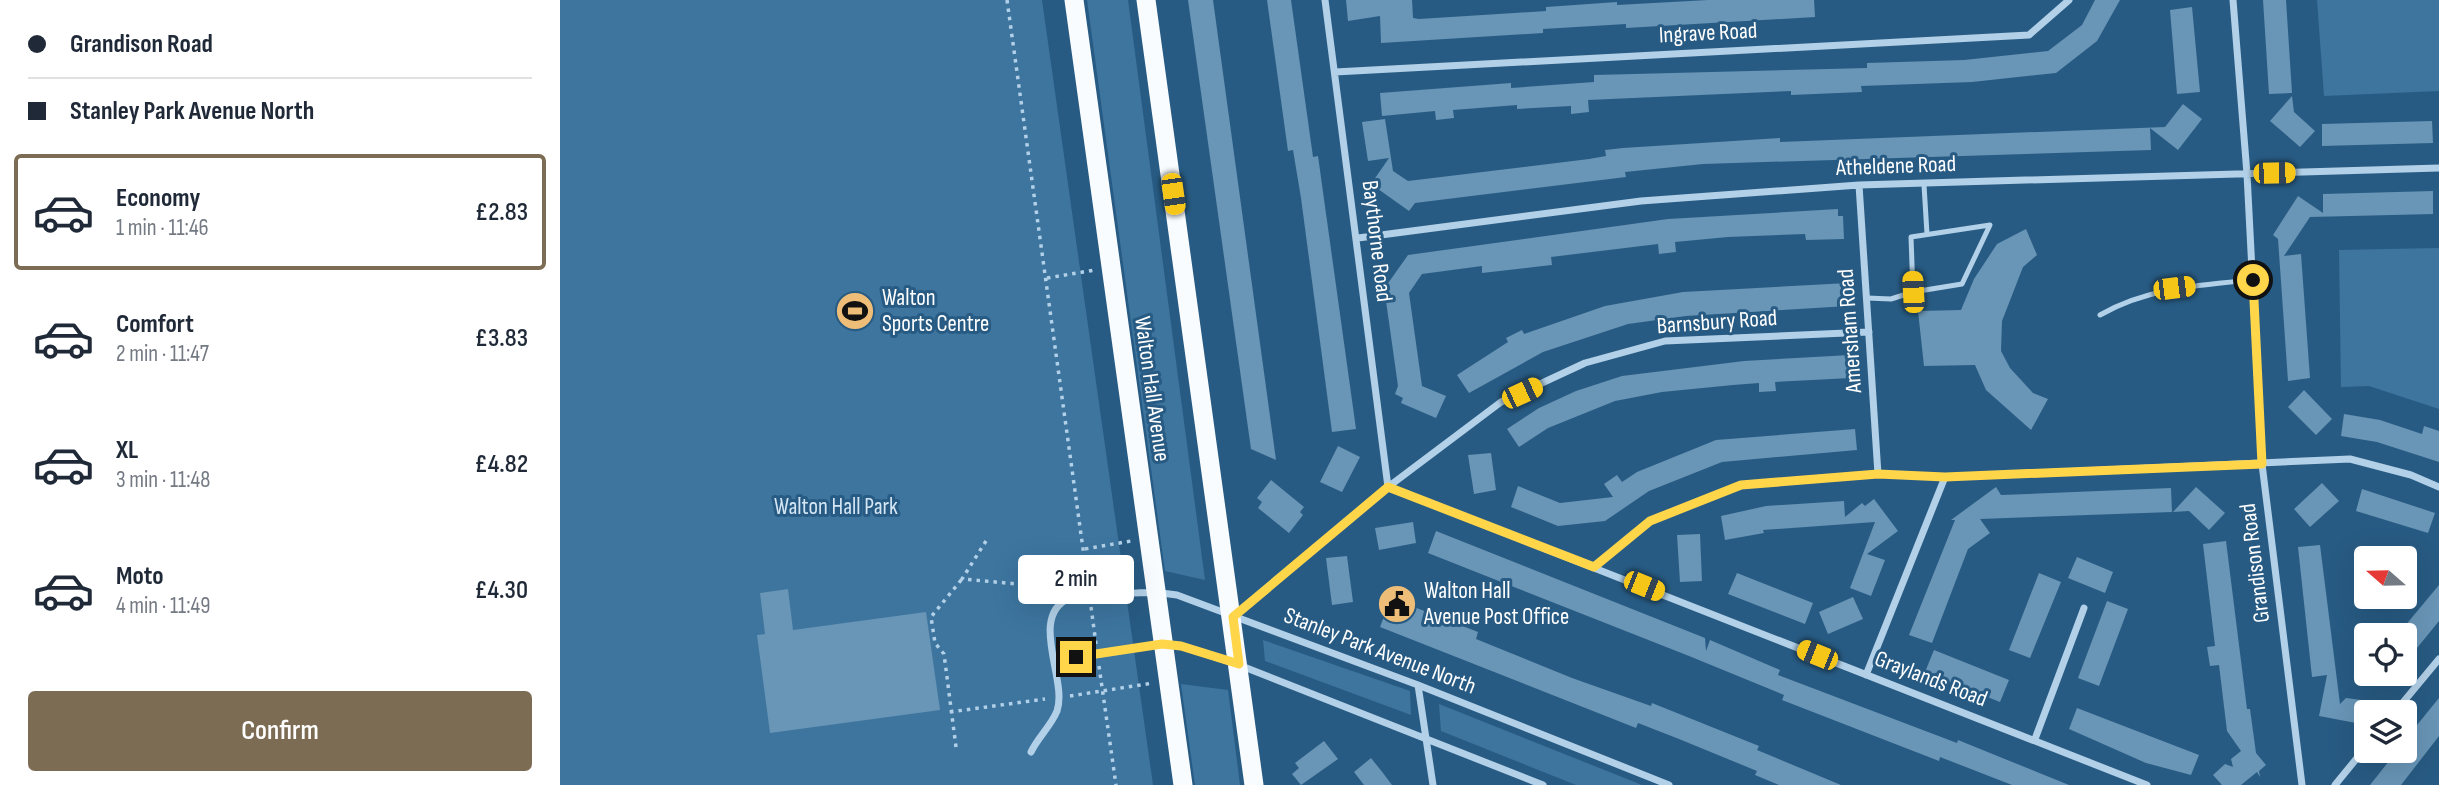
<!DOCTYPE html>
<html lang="en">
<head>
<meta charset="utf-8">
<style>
	body { margin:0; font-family:"Sofia Sans Condensed",sans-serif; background:#f6f6f7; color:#1f2937; height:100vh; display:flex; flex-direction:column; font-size:26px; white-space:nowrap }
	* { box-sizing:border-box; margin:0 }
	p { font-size:23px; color:#747a83 }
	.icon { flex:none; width:38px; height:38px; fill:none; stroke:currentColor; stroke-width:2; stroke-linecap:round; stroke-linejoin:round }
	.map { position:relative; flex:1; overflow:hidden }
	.side { display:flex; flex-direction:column; background:#fff; width:560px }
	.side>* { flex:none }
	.hud { display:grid; align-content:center; height:154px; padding:0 28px; background:#fff }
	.needle { width:46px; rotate:290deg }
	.tools { position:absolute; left:1794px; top:546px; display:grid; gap:14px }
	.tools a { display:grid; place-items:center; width:63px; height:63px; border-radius:7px; background:#fff; box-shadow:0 7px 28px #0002; font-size:35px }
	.end { position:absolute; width:32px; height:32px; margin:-16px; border:9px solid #ffd54a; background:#111; box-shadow:0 0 0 4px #111 }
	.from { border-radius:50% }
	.bubble { position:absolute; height:49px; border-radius:7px; background:#fff; box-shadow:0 7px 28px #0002; font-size:23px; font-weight:600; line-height:49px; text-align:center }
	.car { position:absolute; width:21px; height:42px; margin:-21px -10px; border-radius:9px; box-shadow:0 0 5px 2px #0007; background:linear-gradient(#f5c518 24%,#345 0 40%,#f5c518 0 76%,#345 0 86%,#f5c518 0) }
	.hud b { display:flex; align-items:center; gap:24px; height:66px; font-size:26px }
	.hud b+b { border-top:2px solid #e0e1e3 }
	.hud i { width:18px; height:18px; background:#1f2937 }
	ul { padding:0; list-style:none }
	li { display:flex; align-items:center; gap:21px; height:116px; margin:0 14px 10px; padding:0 14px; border:4px solid transparent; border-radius:7px }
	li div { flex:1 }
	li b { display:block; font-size:26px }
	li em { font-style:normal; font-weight:600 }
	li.selected { border-color:#7c6c54 }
	li>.icon { width:63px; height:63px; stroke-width:1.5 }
	.cta { display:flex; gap:14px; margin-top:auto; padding:14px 28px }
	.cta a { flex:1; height:80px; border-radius:7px; background:#7c6c54; color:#fff; font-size:28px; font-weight:600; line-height:80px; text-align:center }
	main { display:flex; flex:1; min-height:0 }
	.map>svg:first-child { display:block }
	.green { fill:#3d759f }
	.building { fill:#6995b6 }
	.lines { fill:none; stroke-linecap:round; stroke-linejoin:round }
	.path { stroke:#b2d0e7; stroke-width:3.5; stroke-dasharray:3.5 5; stroke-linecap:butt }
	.service { stroke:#b2d0e7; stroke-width:5 }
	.minor { stroke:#b2d0e7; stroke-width:7 }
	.trunk { stroke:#f9fcfe; stroke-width:19 }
	.route { stroke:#ffd54a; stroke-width:9 }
	.labels { text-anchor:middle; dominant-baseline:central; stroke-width:6; stroke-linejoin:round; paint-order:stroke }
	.street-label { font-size:23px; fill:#fff; stroke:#285b83 }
	.poi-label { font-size:23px; fill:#fff; stroke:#285b83; text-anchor:start }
	.park-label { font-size:23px; fill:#d5e7f5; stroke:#285b83 }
</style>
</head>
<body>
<main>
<section class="side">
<div class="hud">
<b><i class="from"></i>Grandison Road</b>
<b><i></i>Stanley Park Avenue North</b>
</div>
<ul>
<li class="selected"><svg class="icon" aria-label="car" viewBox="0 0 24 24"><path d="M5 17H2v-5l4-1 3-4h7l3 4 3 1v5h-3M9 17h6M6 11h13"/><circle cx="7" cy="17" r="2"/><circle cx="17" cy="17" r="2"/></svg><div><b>Economy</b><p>1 min · 11:46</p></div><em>£2.83</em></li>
<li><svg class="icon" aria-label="car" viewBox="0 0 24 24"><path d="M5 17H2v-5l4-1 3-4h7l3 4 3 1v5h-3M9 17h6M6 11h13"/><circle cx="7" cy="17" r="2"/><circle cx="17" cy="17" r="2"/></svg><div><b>Comfort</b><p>2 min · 11:47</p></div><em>£3.83</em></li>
<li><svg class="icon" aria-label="car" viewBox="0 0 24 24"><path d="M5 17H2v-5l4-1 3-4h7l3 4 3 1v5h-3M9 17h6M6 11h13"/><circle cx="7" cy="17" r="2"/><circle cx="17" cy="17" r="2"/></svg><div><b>XL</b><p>3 min · 11:48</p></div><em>£4.82</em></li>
<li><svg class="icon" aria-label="car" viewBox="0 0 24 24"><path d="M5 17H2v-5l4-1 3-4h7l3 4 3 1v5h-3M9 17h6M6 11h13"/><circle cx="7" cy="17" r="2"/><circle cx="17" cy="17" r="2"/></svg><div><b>Moto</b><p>4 min · 11:49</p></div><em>£4.30</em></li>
</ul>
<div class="cta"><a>Confirm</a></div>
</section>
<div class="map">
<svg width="1879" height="785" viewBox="0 0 1879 785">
	<rect width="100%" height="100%" fill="#285b83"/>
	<path class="green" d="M0 0H482L593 785H0Z
		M527 0H568L645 580 605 571Z
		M1757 0H1879V91L1764 96Z
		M1879 248V409L1809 386 1781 387 1779 250Z
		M703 640 850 691 851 715 705 661Z
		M621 684 668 690 680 785H635Z
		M879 704 1082 785H1016L881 731Z"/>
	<path class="building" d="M628 0H653L716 460 691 449Z
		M707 0H731L753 157 758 156 796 429 772 432 741 198 733 150 728 151Z
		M786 0H852L853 18 859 19 986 11V7L1057 2V5L1148 0H1254L1255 17 1066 28V24L983 29V33L821 43 820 16 788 21Z
		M1535 0H1560L1537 41 1496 73 1412 82 1301 86 1302 92 1231 95V91L1028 100 1029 112 1011 114V106L957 109V105L893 110 894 118 876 120 875 111 822 116 820 93 951 83V88L1034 82V75L1307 68V63L1404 60 1488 51 1522 25Z
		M1703 0H1726L1732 93 1709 94Z
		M1632 7 1640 92 1617 94 1610 10Z
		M1732 96 1734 112 1755 131 1740 147 1710 121Z
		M1623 104 1642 119 1618 150 1590 128 1591 150 1143 164 1065 172 1066 177 855 203 849 211 811 184 829 158 808 161 802 122 825 119 833 171 848 181 1029 159 1046 156 1045 150 1063 148 1220 138V142L1605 127Z
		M1872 121 1873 143 1762 146V124Z
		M1873 191V214L1750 217 1724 256 1741 254 1750 378 1728 381 1718 239 1713 235 1738 196 1763 213V194Z
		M1278 209V216H1283L1284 239 1246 240 1245 234 1168 237 1115 242 1116 252 1099 254 1098 244 991 257 992 265 974 267 922 273V266L862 274 849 293 862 386 886 396 876 418 841 403 843 398 835 394 838 386 826 301 819 296 848 255 1108 219Z
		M1466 229 1477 255 1463 267 1442 321 1441 351 1450 368 1473 393 1488 399 1471 430 1426 390 1415 365 1364 366 1358 311 1401 310 1414 279 1437 244Z
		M1288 283V306L1126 316 1068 324 983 352 909 393 897 375 948 342 946 338 962 330 964 334 1045 306 1123 292Z
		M1290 355 1291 378 1215 382 1216 391 1199 392V383L1173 385 1102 392 1055 401 988 428 959 447 947 429 979 408 1016 391 1062 376 1184 361Z
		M1744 390 1772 419 1756 435 1728 407Z
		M1784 414 1820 420 1862 434 1864 426 1879 431V462L1817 442 1781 436Z
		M1295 429 1297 450 1162 462 1089 491 1045 521 998 526 951 507 958 486 1000 503 1053 497 1044 484 1057 475 1062 482 1077 472 1156 440Z
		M778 446 800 457 782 492 760 482Z
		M931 453 936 490 914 494 908 455Z
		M711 480 744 507 740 512 743 515 729 533 698 508 702 502 697 498Z
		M1762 483 1779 501 1750 527 1734 509Z
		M1436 487 1441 495 1611 488 1612 512 1420 519 1430 533 1408 549 1372 643 1349 635 1395 520H1391Z
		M1636 487 1665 513 1649 530 1629 511 1613 512Z
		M1802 489 1875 513 1868 533 1796 511Z
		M1314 499 1338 531 1307 554 1325 560 1311 596 1290 588 1315 522 1203 530 1204 533 1165 540 1161 516 1206 506 1284 501 1285 517 1302 503 1305 506Z
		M853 522 856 543 819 550 815 528Z
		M876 531 1145 638 1146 651 1150 640 1220 670 1218 675 1397 743 1398 740 1509 785H1452L1380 757 1379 761 1222 700 1224 695 1129 656 868 553Z
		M1140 534 1142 581 1120 582 1117 535Z
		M1666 541 1687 709H1690L1696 753 1706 765 1699 771 1700 777 1697 772 1681 785H1662L1653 775 1665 764 1673 767 1671 759 1681 751 1667 731 1659 665 1650 666 1647 647 1655 646 1643 544Z
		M1760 545 1780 704 1786 698 1801 700 1796 723 1759 716 1767 675 1752 677 1738 547Z
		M787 556 793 602 772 605 766 558Z
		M1517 557 1553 572 1545 593 1508 578Z
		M1177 573 1253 603 1245 624 1168 594Z
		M1479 573 1501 582 1470 658 1449 650Z
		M1879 585V621L1844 664V627Z
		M228 589 233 630 366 612 380 710 210 733 197 635 205 634 200 593Z
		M1293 597 1303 619 1268 634 1259 612Z
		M831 598 918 632 916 639 1012 678 1091 706 1092 703 1199 746 1197 750 1281 785H1219L1195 775 1197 771 1119 739 1078 723 1076 728 820 627Z
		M1547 601 1568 609 1539 686 1518 678Z
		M1374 650 1449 680 1440 702 1365 672Z
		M1879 698V736L1841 785H1810L1837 751H1844V741Z
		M1517 708 1639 755 1631 775 1586 763 1509 729Z
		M764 741 778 759 741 785 732 774 739 768 735 763Z
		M811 758 823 773 832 785H804L794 772Z"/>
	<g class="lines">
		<path class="path" d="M447 0 528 585
			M487 278 535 270
			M426 541 402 579 502 588
			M525 549 571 541
			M531 607 536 644
			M539 666 556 785
			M510 696 593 683
			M390 712 485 699
			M396 747 384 654 375 643 371 617 402 579"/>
		<path class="service" d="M1364 185 1367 234
			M1307 298 1331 299 1353 292 1351 237 1430 225 1402 284 1353 292
			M1540 315C1587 288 1639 285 1693 280"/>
		<path class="minor" d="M765 0 828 487 1587 785
			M1673 0 1687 174 1702 464 1742 785
			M775 72 1469 35 1509 0
			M1299 185 1318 474
			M798 238 1081 201 1299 185 1879 168
			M1034 567 1090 521 1181 485 1318 474 1385 477 1790 459 1851 475 1879 487
			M674 616 828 487 941 402 1025 363 1105 341 1309 332
			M494 661 602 644 621 646 679 665 983 785
			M1306 675 1385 477
			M858 685 873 785
			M1835 712 1879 659
			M1475 739 1524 608
			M471 752C478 737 491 726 497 711 508 680 468 617 509 598 516 595 528 597 536 597 563 594 589 590 617 595L858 685 1109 785
			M1775 785 1806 747"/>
		<path class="trunk" d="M514 0 623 785
			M586 0 694 785"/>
	</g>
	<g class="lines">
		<path class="route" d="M516 657 602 644 621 646 679 664 673 617 828 487 1034 567 1090 521 1181 485 1318 474 1385 477 1702 464 1693 280"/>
	</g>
	<defs>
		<g id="stadium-disc" transform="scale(2.0125)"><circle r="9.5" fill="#eebe78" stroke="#285b83"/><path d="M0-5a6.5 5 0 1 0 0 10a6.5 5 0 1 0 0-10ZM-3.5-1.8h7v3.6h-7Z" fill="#111"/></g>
		<g id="civic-disc" transform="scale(2.0125)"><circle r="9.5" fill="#eebe78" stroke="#285b83"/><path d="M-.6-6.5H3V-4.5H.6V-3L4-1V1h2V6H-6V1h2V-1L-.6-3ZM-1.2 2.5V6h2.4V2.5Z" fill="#111"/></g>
	</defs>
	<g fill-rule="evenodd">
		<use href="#stadium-disc" x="295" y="311"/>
		<use href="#civic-disc" x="837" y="604"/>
	</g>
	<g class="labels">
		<g class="street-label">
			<text transform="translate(1148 33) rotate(-3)">Ingrave Road</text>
			<text transform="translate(1336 166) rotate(-2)">Atheldene Road</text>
			<text transform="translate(817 241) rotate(83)">Baythorne Road</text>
			<text transform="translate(1157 322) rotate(-4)">Barnsbury Road</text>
			<text transform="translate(1290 331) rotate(-94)">Amersham Road</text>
			<text transform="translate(592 389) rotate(82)">Walton Hall Avenue</text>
			<text transform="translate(1695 563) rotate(-97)">Grandison Road</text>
			<text transform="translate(820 651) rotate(21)">Stanley Park Avenue North</text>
			<text transform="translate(1371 679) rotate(21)">Graylands Road</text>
		</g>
		<g class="poi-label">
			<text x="322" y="298">Walton<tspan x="322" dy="26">Sports Centre</tspan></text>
			<text x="864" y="591">Walton Hall<tspan x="864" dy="26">Avenue Post Office</tspan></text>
		</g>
		<g class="park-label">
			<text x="276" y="507">Walton Hall Park</text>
		</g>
	</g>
</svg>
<div class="tools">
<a><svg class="needle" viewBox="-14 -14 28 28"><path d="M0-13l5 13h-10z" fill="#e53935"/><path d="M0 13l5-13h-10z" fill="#747a83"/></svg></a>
<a><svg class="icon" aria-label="locate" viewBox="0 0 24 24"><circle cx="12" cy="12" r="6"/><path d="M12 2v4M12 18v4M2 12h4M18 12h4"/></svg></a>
<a><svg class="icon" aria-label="layers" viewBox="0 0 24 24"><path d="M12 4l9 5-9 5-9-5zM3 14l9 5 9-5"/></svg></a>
</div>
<i class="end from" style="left:1693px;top:280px"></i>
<i class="end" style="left:516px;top:657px"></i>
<div class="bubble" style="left:458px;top:555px;width:116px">2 min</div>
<i class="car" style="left:1714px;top:173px;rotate:89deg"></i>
<i class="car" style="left:613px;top:194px;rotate:172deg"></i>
<i class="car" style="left:1614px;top:288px;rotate:83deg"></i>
<i class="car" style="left:1353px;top:292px;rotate:357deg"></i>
<i class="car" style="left:962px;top:393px;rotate:65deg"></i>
<i class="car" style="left:1084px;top:586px;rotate:112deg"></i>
<i class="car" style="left:1257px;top:655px;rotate:292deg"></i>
</div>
</main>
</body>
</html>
